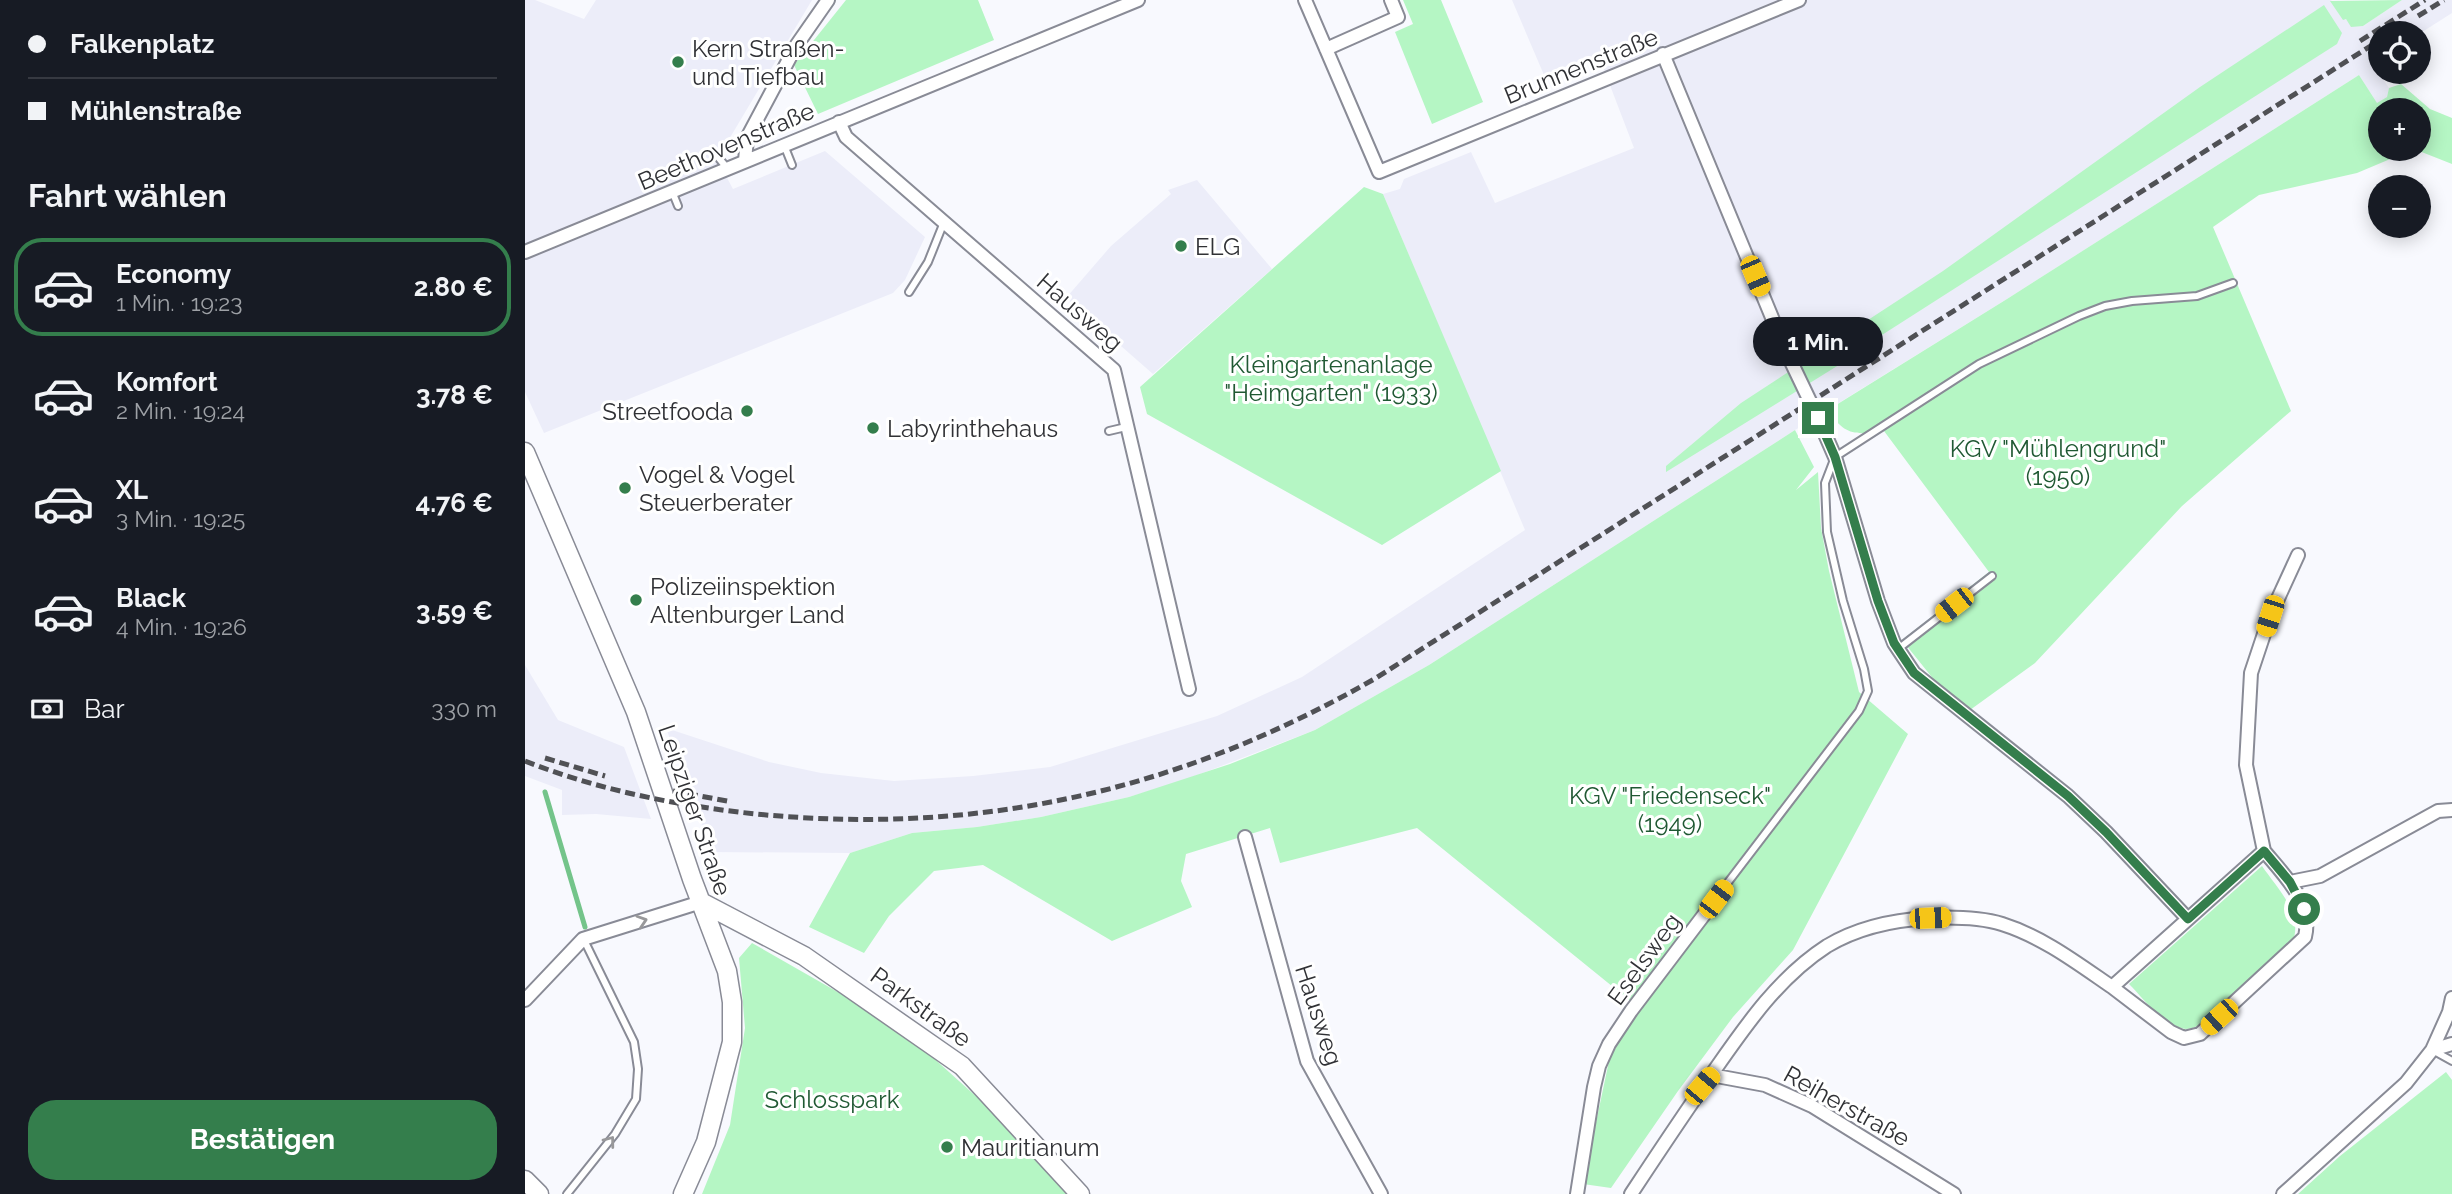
<!DOCTYPE html>
<html lang="de">
<head>
<meta charset="utf-8">
<style>
	body { margin:0; font-family:Raleway,sans-serif; background:#242831; color:#f1f3f6; height:100vh; display:flex; flex-direction:column; font-size:26px; white-space:nowrap }
	* { box-sizing:border-box; margin:0 }
	p { font-size:23px; color:#9ea1a6 }
	.icon { flex:none; width:38px; height:38px; fill:none; stroke:currentColor; stroke-width:2; stroke-linecap:round; stroke-linejoin:round }
	.map { position:relative; flex:1; overflow:hidden }
	.drawer { display:flex; flex-direction:column; background:#171b24; width:525px }
	.drawer>* { flex:none }
	.hud { display:grid; align-content:center; height:154px; padding:0 28px; background:#171b24 }
	.controls { position:absolute; left:1843px; top:21px; display:grid; gap:14px }
	.controls a { display:grid; place-items:center; width:63px; height:63px; border-radius:50%; background:#171b24; box-shadow:0 4px 18px #0003; font-size:35px }
	.end { position:absolute; width:32px; height:32px; margin:-16px; border:9px solid #347e4c; background:#fff; box-shadow:0 0 0 4px #fff }
	.from { border-radius:50% }
	.bubble { position:absolute; height:49px; border-radius:24px; background:#171b24; box-shadow:0 4px 18px #0003; font-size:23px; font-weight:700; line-height:49px; text-align:center }
	.car { position:absolute; width:21px; height:42px; margin:-21px -10px; border-radius:9px; box-shadow:0 0 5px 2px #0007; background:linear-gradient(#f5c518 24%,#345 0 40%,#f5c518 0 76%,#345 0 86%,#f5c518 0) }
	.hud b { display:flex; align-items:center; gap:24px; height:66px; font-size:26px }
	.hud b+b { border-top:2px solid #363941 }
	.hud i { width:18px; height:18px; background:#f1f3f6 }
	ul { padding:0; list-style:none }
	li { display:flex; align-items:center; gap:21px; height:98px; margin:0 14px 10px; padding:0 14px; border:4px solid transparent; border-radius:28px }
	li div { flex:1 }
	li b { display:block; font-size:26px }
	li em { font-style:normal; font-weight:700 }
	li.on { border-color:#347e4c }
	li>.icon { width:63px; height:63px; stroke-width:1.5 }
	h2 { padding:0 28px; font-size:32px; line-height:84px }
	.pay { display:flex; align-items:center; gap:18px; height:77px; padding:0 28px; font-size:26px }
	.pay p { margin-inline-start:auto }
	.button { display:flex; gap:14px; margin-top:auto; padding:14px 28px }
	.button a { flex:1; height:80px; border-radius:28px; background:#347e4c; color:#fff; font-size:28px; font-weight:700; line-height:80px; text-align:center }
	main { display:flex; flex:1; min-height:0 }
	.map>svg:first-child { display:block }
	.built { fill:#ecedf9 }
	.green { fill:#b5f6c4; fill-rule:evenodd }
	.lines { fill:none; stroke-linecap:round; stroke-linejoin:round }
	.stream { stroke:#74c48a; stroke-width:5 }
	.lane-casing { stroke:#898b96; stroke-width:10 }
	.street-casing { stroke:#898b96; stroke-width:16 }
	.secondary-casing { stroke:#898b96; stroke-width:21 }
	.lane { stroke:#fff; stroke-width:6 }
	.street { stroke:#fff; stroke-width:12 }
	.secondary { stroke:#fff; stroke-width:18 }
	.rail { stroke:#505155; stroke-width:5; stroke-dasharray:10 5; stroke-linecap:butt }
	.street-bridge-casing { stroke:#898b96; stroke-width:16; stroke-linecap:butt }
	.street-bridge { stroke:#fff; stroke-width:12 }
	.oneway { stroke:#98989a }
	.route { stroke:#347e4c; stroke-width:9 }
	.poi-dot { fill:#347e4c; stroke:#fff; stroke-width:2.5 }
	.labels { text-anchor:middle; dominant-baseline:central; stroke-width:6; stroke-linejoin:round; paint-order:stroke }
	.poi-label { font-size:24px; fill:#303135; stroke:#fff; text-anchor:start }
	.street-label { font-size:24px; fill:#303135; stroke:#fff }
	.park-label { font-size:24px; fill:#205933; stroke:#fff }
</style>
</head>
<body>
<main>
<section class="drawer">
<div class="hud">
<b><i class="from"></i>Falkenplatz</b>
<b><i></i>Mühlenstraße</b>
</div>
<h2>Fahrt wählen</h2>
<ul>
<li class="on"><svg class="icon" aria-label="car" viewBox="0 0 24 24"><path d="M5 17H2v-5l4-1 3-4h7l3 4 3 1v5h-3M9 17h6M6 11h13"/><circle cx="7" cy="17" r="2"/><circle cx="17" cy="17" r="2"/></svg><div><b>Economy</b><p>1 Min. · 19:23</p></div><em>2.80 €</em></li>
<li><svg class="icon" aria-label="car" viewBox="0 0 24 24"><path d="M5 17H2v-5l4-1 3-4h7l3 4 3 1v5h-3M9 17h6M6 11h13"/><circle cx="7" cy="17" r="2"/><circle cx="17" cy="17" r="2"/></svg><div><b>Komfort</b><p>2 Min. · 19:24</p></div><em>3.78 €</em></li>
<li><svg class="icon" aria-label="car" viewBox="0 0 24 24"><path d="M5 17H2v-5l4-1 3-4h7l3 4 3 1v5h-3M9 17h6M6 11h13"/><circle cx="7" cy="17" r="2"/><circle cx="17" cy="17" r="2"/></svg><div><b>XL</b><p>3 Min. · 19:25</p></div><em>4.76 €</em></li>
<li><svg class="icon" aria-label="car" viewBox="0 0 24 24"><path d="M5 17H2v-5l4-1 3-4h7l3 4 3 1v5h-3M9 17h6M6 11h13"/><circle cx="7" cy="17" r="2"/><circle cx="17" cy="17" r="2"/></svg><div><b>Black</b><p>4 Min. · 19:26</p></div><em>3.59 €</em></li>
</ul>
<div class="pay"><svg class="icon" aria-label="cash" viewBox="0 0 24 24"><path d="M3 7h18v10H3z"/><circle cx="12" cy="12" r="2"/></svg>Bar<p>330 m</p></div>
<div class="button"><a>Bestätigen</a></div>
</section>
<div class="map">
<svg width="1927" height="1194" viewBox="0 0 1927 1194">
	<rect width="100%" height="100%" fill="#f8f9fe"/>
	<path class="built" d="M0 0H10L59 19 71 0H287L200 146 188 152 208 189 300 151 400 237 380 280 368 293 19 433 0 392Z
		M987 0H1806L1820 19 1838 26 1877 0H1927V13L1894 34 1855 33V59L1848 64 1864 88 1862 97 1852 104 1834 75 1482 299 1270 430 904 665 790 730 657 781 604 797 516 817 452 827 387 833 325 853 187 852 141 728 244 762 296 773 369 781 448 776 525 767 692 716 777 677 1000 530 858 194 875 189 879 179 946 152 970 203 1109 148 1073 54 1019 75Z
		M672 180 747 269 628 374 541 298 586 246 646 194 643 190Z
		M0 665 33 720 99 747 126 819 71 814 37 815V790L0 776Z"/>
	<path class="green" d="M321 0H453L469 40 293 114 269 65Z
		M878 0H916L958 102 907 124 870 32 888 24Z
		M1877 0 1838 26 1826 27 1821 19 1818 20 1805 1Z
		M1799 5 1817 33 1812 44 1346 342 1326 344 1325 349 1338 350 1141 472V466L1216 403 1418 271 1675 87Z
		M1834 75 1852 103 1862 97 1864 88 1876 84 1905 109 1927 118V164L1889 149 1832 173 1734 195 1688 227 1766 411 1657 506 1510 663 1445 710 1410 681 1377 640 1464 572 1359 431C1330 435 1320 436 1303 410L1482 299ZM1855 110H1894V149H1855Z
		M839 187 858 194 976 471 857 545 622 414 615 387Z
		M1270 430 1289 467 1271 490 1293 472 1296 528 1304 571 1334 692 1383 734 1268 950 1208 1017 1153 1091 1086 1188 1058 1184 1084 1061 1097 1035 1114 1008 892 828 755 863 745 828 661 854 656 881 667 907 587 941 458 865 409 871 364 916 339 953 284 927 325 853 387 833 452 827 516 817 604 797 705 764 790 730 904 665Z
		M1737 866C1752 888 1778 913 1768 941L1677 1024C1672 1026 1667 1029 1661 1029 1639 1027 1618 998 1604 984Z
		M227 943 374 1027 484 1126 544 1194H177L205 1125 220 1028 214 958Z
		M1921 1072 1927 1080V1194H1773L1815 1156Z"/>
	<g class="lines">
		<path class="stream" d="M20 792 60 927"/>
		<g class="lane-casing">
			<path id="lane" d="M259 145 267 165
				M188 151 202 168
				M147 191 153 206
				M384 292 403 262 419 222
				M584 431 601 427
				M1373 649 1467 576
				M1191 898 1334 711 1343 691 1339 669 1318 601 1302 532 1300 483 1310 457 1454 364 1554 316 1580 306 1607 301 1672 296 1708 283
				M1909 1051 1927 1061
				M42 1194 90 1134 111 1099 113 1069 109 1042 59 940"/>
		</g>
		<g class="street-casing">
			<path id="street" d="M780 0 854 172 1274 0
				M801 49 873 17 866 0
				M1138 54 1260 349
				M314 122 321 137 589 370 664 689
				M220 161 222 138 271 46 303 0
				M0 252 613 0
				M1293 418 1310 457 1353 601 1369 643 1389 673 1543 796 1581 832 1663 919
				M720 837 782 1061 856 1194
				M1739 851C1760 876 1788 903 1780 937L1675 1034 1659 1038 1646 1032 1587 987Z
				M1739 851 1721 765 1726 673 1745 616 1773 555
				M1765 882 1795 876 1913 811 1927 810
				M0 1000 58 939 176 902
				M1907 1050 1927 1044
				M1186 1075 1240 1085 1287 1106 1429 1194
				M1052 1194 1069 1087 1074 1066 1084 1044 1106 1011 1191 899
				M1106 1194C1133 1153 1161 1111 1189 1071 1221 1025 1254 977 1302 946 1332 928 1369 920 1403 918 1427 917 1454 917 1477 924 1518 937 1552 963 1587 987
				M1758 1194 1881 1083 1907 1050 1924 1012 1927 998"/>
		</g>
		<g class="secondary-casing">
			<path id="secondary" d="M0 452 111 712 167 879 202 971 207 1002V1042L181 1142 158 1194
				M176 902 279 956 437 1066 555 1194
				M0 1180 14 1194"/>
		</g>
		<use href="#lane" class="lane"/>
		<use href="#street" class="street"/>
		<use href="#secondary" class="secondary"/>
		<path class="rail" d="M1893 16 1919 0
			M1835 41 1900 0
			M20 758 80 776
			M0 761C73 790 154 806 231 814 456 836 655 791 851 678L1855 40
			M148 791 207 802"/>
		<g class="street-bridge-casing">
			<path id="street-bridge" d="M1260 349 1293 418"/>
		</g>
		<use href="#street-bridge" class="street-bridge"/>
	</g>
	<defs><path id="oneway-chevron" d="M-2-3.5L2.5 0L-2 3.5" fill="none" stroke-width="1.6" stroke-linecap="round" stroke-linejoin="round" transform="scale(1.75)"/></defs>
	<g class="oneway">
		<use href="#oneway-chevron" transform="translate(117 921) rotate(-18)"/>
		<use href="#oneway-chevron" transform="translate(85 1141) rotate(-53)"/>
	</g>
	<g class="lines">
		<path class="route" d="M1293 418 1310 457 1353 601 1369 643 1389 673 1543 796 1581 832 1663 919 1739 851 1765 882 1779 909"/>
	</g>
	<g class="poi-dot">
		<circle cx="153" cy="62" r="7"/>
		<circle cx="656" cy="246" r="7"/>
		<circle cx="222" cy="411" r="7"/>
		<circle cx="348" cy="428" r="7"/>
		<circle cx="100" cy="488" r="7"/>
		<circle cx="111" cy="600" r="7"/>
		<circle cx="422" cy="1147" r="7"/>
	</g>
	<g class="labels">
		<g class="poi-label">
			<text x="167" y="48">Kern Straßen-<tspan x="167" dy="28">und Tiefbau</tspan></text>
			<text x="670" y="246">ELG</text>
			<text x="208" y="411" text-anchor="end">Streetfooda</text>
			<text x="362" y="428">Labyrinthehaus</text>
			<text x="114" y="474">Vogel &amp; Vogel<tspan x="114" dy="28">Steuerberater</tspan></text>
			<text x="125" y="586">Polizeiinspektion<tspan x="125" dy="28">Altenburger Land</tspan></text>
			<text x="436" y="1147">Mauritianum</text>
		</g>
		<g class="street-label">
			<text transform="translate(1056 66) rotate(-22)">Brunnenstraße</text>
			<text transform="translate(201 146) rotate(-23)">Beethovenstraße</text>
			<text transform="translate(555 312) rotate(41)">Hausweg</text>
			<text transform="translate(170 810) rotate(71)">Leipziger Straße</text>
			<text transform="translate(1119 959) rotate(-54)">Eselsweg</text>
			<text transform="translate(396 1007) rotate(36)">Parkstraße</text>
			<text transform="translate(794 1015) rotate(72)">Hausweg</text>
			<text transform="translate(1322 1106) rotate(29)">Reiherstraße</text>
		</g>
		<g class="park-label">
			<text x="806" y="364">Kleingartenanlage<tspan x="806" dy="28">"Heimgarten" (1933)</tspan></text>
			<text x="1533" y="448">KGV "Mühlengrund"<tspan x="1533" dy="28">(1950)</tspan></text>
			<text x="1145" y="795">KGV "Friedenseck"<tspan x="1145" dy="28">(1949)</tspan></text>
			<text x="307" y="1099">Schlosspark</text>
		</g>
	</g>
</svg>
<div class="controls">
<a><svg class="icon" aria-label="locate" viewBox="0 0 24 24"><circle cx="12" cy="12" r="6"/><path d="M12 2v4M12 18v4M2 12h4M18 12h4"/></svg></a>
<a>+</a>
<a>−</a>
</div>
<i class="end from" style="left:1779px;top:909px"></i>
<i class="end" style="left:1293px;top:418px"></i>
<div class="bubble" style="left:1228px;top:317px;width:130px">1 Min.</div>
<i class="car" style="left:1230px;top:276px;rotate:157deg"></i>
<i class="car" style="left:1429px;top:605px;rotate:232deg"></i>
<i class="car" style="left:1745px;top:616px;rotate:198deg"></i>
<i class="car" style="left:1191px;top:899px;rotate:37deg"></i>
<i class="car" style="left:1405px;top:918px;rotate:88deg"></i>
<i class="car" style="left:1694px;top:1017px;rotate:228deg"></i>
<i class="car" style="left:1177px;top:1086px;rotate:40deg"></i>
</div>
</main>
</body>
</html>
